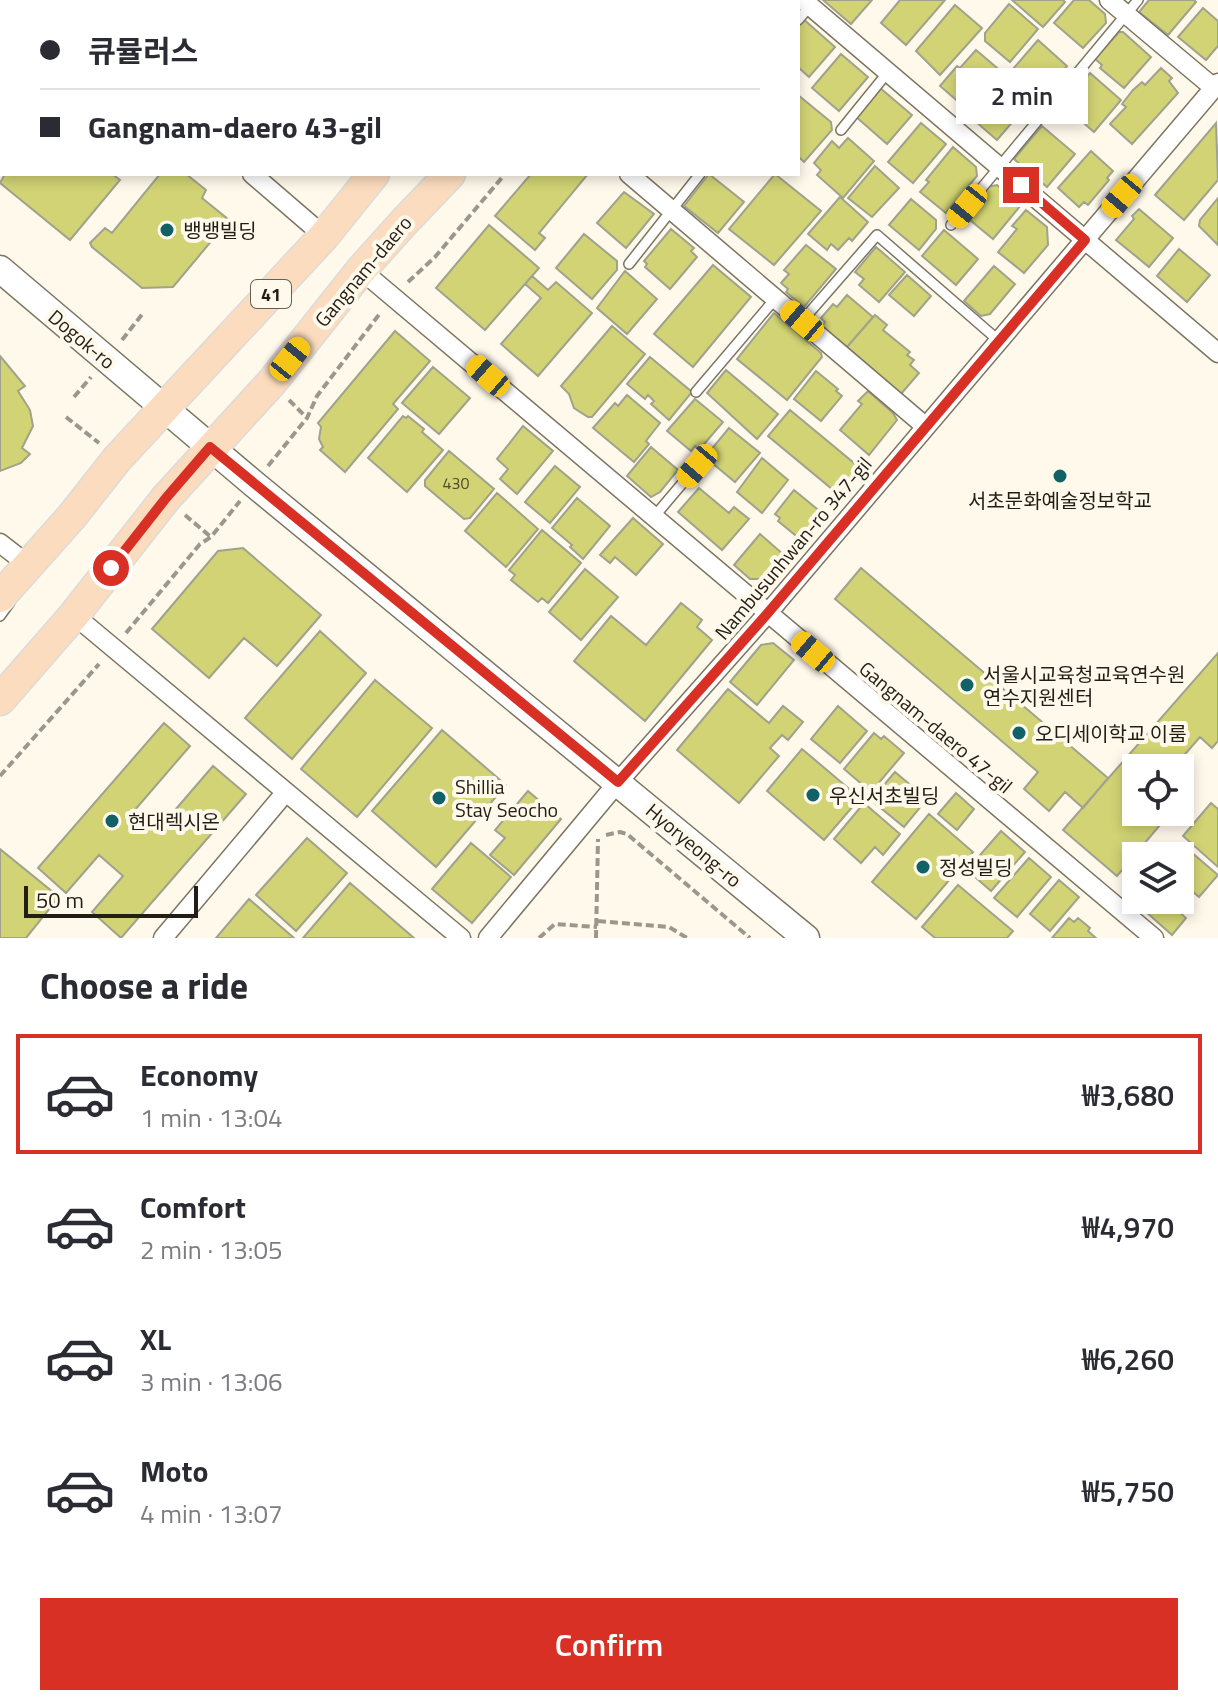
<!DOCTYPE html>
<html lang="en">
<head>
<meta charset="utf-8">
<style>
	body { margin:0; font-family:"Titillium Web","Noto Sans KR",sans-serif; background:#f7f7f7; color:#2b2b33; height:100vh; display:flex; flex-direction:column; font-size:30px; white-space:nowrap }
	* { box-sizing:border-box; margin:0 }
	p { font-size:26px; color:#7c7c81 }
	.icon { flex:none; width:44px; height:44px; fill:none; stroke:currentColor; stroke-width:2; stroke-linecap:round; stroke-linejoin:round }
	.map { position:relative; height:938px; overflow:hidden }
	.details { display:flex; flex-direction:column; background:#fff; flex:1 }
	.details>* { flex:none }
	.banner { position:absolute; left:0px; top:0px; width:800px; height:176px; box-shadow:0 4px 12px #0003; display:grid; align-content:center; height:176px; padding:0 40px; background:#fff }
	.tools { position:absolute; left:1122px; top:754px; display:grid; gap:16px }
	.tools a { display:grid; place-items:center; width:72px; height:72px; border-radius:0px; background:#fff; box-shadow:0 4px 12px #0003; font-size:40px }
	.scale { position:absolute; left:24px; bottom:20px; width:174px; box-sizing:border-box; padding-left:8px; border:4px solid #221e16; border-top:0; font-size:22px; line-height:28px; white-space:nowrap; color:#221e16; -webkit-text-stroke:6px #fff9ec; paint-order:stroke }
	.end { position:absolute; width:36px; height:36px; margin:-18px; border:10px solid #d93025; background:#fff; box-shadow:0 0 0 4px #fff }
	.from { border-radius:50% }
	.bubble { position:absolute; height:56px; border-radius:0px; background:#fff; box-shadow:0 4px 12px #0003; font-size:26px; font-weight:600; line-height:56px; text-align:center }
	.car { position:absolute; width:24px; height:48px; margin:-24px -12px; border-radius:10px; box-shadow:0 0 6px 2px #0007; background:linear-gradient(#f5c518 24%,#345 0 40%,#f5c518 0 76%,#345 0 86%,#f5c518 0) }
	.banner b { display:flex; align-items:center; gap:28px; height:76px; font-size:30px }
	.banner b+b { border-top:2px solid #e1e1e2 }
	.banner i { width:20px; height:20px; background:#2b2b33 }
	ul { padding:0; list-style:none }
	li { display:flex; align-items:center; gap:24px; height:120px; margin:0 16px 12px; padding:0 24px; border:4px solid transparent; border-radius:0px }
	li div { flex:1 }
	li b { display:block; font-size:30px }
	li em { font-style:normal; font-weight:600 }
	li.current { border-color:#d93025 }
	li>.icon { width:72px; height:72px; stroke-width:1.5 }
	h2 { padding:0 40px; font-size:36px; line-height:96px }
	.action { display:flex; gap:16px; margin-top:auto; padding:16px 40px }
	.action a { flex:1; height:92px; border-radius:0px; background:#d93025; color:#fff; font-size:32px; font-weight:600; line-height:92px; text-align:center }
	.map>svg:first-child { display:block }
	.building { fill:#d1d374; stroke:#a0a28c; stroke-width:2 }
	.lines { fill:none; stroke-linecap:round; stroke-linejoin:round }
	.service-casing { stroke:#7d7561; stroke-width:12 }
	.minor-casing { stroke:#7d7561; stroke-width:21 }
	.secondary-casing { stroke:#7d7561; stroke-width:29 }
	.primary-casing { stroke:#dcdbda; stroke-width:33 }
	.path { stroke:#9c978c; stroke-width:4; stroke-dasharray:8 4; stroke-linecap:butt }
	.service { stroke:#fff; stroke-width:9 }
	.minor { stroke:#fff; stroke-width:18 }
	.secondary { stroke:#fff; stroke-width:26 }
	.primary { stroke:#fbdcbe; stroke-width:30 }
	.route { stroke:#d93025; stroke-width:10 }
	.poi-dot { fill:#116266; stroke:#fff9ec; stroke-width:3 }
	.labels { text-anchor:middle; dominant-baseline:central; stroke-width:8; stroke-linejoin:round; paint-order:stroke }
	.number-label { font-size:16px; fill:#4e4b2e }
	.shield { fill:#fff9ec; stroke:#646056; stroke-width:2 }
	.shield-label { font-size:18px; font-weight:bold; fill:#221e16 }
	.poi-label { font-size:20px; fill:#221e16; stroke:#fff9ec; text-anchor:start }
	.street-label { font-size:20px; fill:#221e16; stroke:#fff9ec }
</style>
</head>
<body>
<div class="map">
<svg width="1218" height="938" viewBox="0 0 1218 938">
	<rect width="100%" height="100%" fill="#fff9ec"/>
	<path class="building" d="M130 0H227L128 2Z
		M677 0H733L675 2Z
		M823 0H872L851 24Z
		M900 0H945L906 45 881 23Z
		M1012 0H1063L1065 2 1043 27Z
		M1074 0H1089L1105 14 1106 23 1083 48 1054 23Z
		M1149 0H1194L1196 2 1168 35 1139 12Z
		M1009 4 1038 29 1010 62 985 41V33Z
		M955 5 982 28 940 75 916 51Z
		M1203 8 1218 21V46L1206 60 1178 37Z
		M801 17 835 47 809 77 798 67V21Z
		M1119 32H1123L1151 57 1124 88 1100 68 1102 65 1095 59Z
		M1038 40 1067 66 1047 89 1033 77 1028 82 1013 69Z
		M976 50 1002 72 969 111 940 86 957 66 960 68Z
		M841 54 868 77 839 111 812 88Z
		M1161 68 1172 78 1169 81 1178 93 1132 144 1110 124 1126 107 1122 104 1133 90 1142 82 1145 85Z
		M1090 73 1121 100 1094 132 1063 105 1073 92 1078 96 1082 91 1078 87Z
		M1008 78 1032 99 997 140 975 121 986 108 983 107Z
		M0 85 2 87 0 166Z
		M879 87 912 115 887 144 855 116Z
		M798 95 831 122 832 130 804 162 798 156Z
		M921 123 946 144 913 183 888 162Z
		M1216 123 1218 180 1184 220 1155 195Z
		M1042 126 1075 154 1047 187 1014 159Z
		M848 138 874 161 843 198 817 175 821 170 814 163 832 141 839 148Z
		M953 147 976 167 977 176 946 213 920 192 929 182 926 180Z
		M1091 151 1113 171 1107 178 1109 180 1088 205 1084 202 1079 207 1058 188Z
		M875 166 899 188 872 217 848 198Z
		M5 174H112L120 180 70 240 0 183Z
		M160 174H186L206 190 202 198 229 220 173 287 142 288 92 247 90 243 105 228 112 233Z
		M531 174H588L539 233 545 238 535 250 495 216Z
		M709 174 744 202 718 233 684 206Z
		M775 174 821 211 774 265 729 229Z
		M997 185 1021 205 993 239 964 215 987 187Z
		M624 192 654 214 626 248 597 223Z
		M840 197 868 222 852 241 849 238 838 250 831 244 827 250 808 234Z
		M1218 198V245L1199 226 1200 220Z
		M911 199 936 220V229L919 250 889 225Z
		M1139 209 1173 238 1149 267 1116 240 1134 219 1132 216Z
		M1026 210 1047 227 1048 245 1024 273 998 252 1017 229 1012 226Z
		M489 225 539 268 485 330 436 288Z
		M671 229 694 248 691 251 697 257 670 289 645 267 647 264 644 261Z
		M944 230 978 259 956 285 922 256Z
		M584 234 617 261V270L592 299 556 268Z
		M806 245 836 269 804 307 786 292 788 289 781 283 789 274 784 270Z
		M876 247 905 272 879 302 859 285 864 279 855 272Z
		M1179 249 1210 275 1187 302 1157 276Z
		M713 265 751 297 693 367 654 334Z
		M994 266 1015 284 990 314 981 316 964 301Z
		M625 271 657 299 627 334 597 308Z
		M907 275 931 296 914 316 889 295Z
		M532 276 548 290 556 282 592 313 538 376 501 344 541 298 525 284Z
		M847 295 873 317 847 347 822 326 825 322 821 318 833 304 837 307Z
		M774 313 821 353 822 357 787 400 737 359Z
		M875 315 887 325 883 330 910 352 907 355 914 360 910 365 919 373 901 394 847 347Z
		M612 326 645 354 592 417H588L574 408 569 394 561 386Z
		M395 331 430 361 393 404 398 409 345 472 320 450 323 447 319 439 321 427 318 423Z
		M0 356 25 386 18 391 30 410 33 426 22 448 30 454 21 463 0 471Z
		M650 357 692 392 669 420 651 404 654 401 648 395 645 399 627 384Z
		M433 367 470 398 439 434 402 403Z
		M726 370 778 414 757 439 707 393Z
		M816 371 838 389 836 391 842 396 821 421 794 399Z
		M868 391 893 413 897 420 869 455 840 430 862 404 858 401Z
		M627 395 660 423 646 441 649 444 634 462 593 428 615 403 618 406Z
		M695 399 723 422 699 450 695 446 691 451 667 431Z
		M790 410 860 468 838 494 768 436Z
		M403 416 406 418 408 416 424 429 422 432 443 450 407 492 368 458Z
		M523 426 553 451 517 494 500 479 508 469 497 459Z
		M729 428 760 453 735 482 705 457Z
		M651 447 678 470 660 492 651 497 627 476Z
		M449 451 494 489 470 518 464 519 425 486V480Z
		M762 458 788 480 762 513 737 492Z
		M555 466 580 487 550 523 525 502Z
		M699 488 729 513 734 507 749 519 722 550 678 512Z
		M794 490 822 513 800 539 778 521 780 518 775 514Z
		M497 493 538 529 506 567 465 531Z
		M577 498 610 526 583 559 570 547 572 545 552 528Z
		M633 518 663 544 636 575 615 557 610 563 600 555Z
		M542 530 581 563 548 603 542 598 538 602 511 580 515 575 509 570Z
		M760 534 784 555 764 579H750L734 565Z
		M243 548 321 615 277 666 244 638 209 678 152 629 218 551Z
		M861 568 1108 778 1083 808 1065 792 1049 811 1024 789 1038 772 835 599Z
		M585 569 618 597 581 640 549 612Z
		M681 603 702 620 697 627 712 640 645 721 574 661 611 616 646 645Z
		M320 631 366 673 292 759 245 718Z
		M773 643 794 660 757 705 730 682 761 645Z
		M1218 653V741L1212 748 1200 737 1173 768H1136V812H1171L1117 876 1063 830Z
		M375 680 432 728 357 817 301 769Z
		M728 689 769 723 783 706 803 722 788 740 782 735 770 748 779 756 739 803 677 750Z
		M838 706 867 731 840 763 811 739Z
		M164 723 190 746 134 811 157 831 213 766 246 794 121 938 92 912 123 876 99 855 66 893 38 868Z
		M442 730 506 785 436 867 372 811Z
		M874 733 881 739 884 736 904 753 871 792 844 769Z
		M802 749 860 798 824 840 767 791Z
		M895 772 927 799 904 827 871 800Z
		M528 791 561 819 514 875 490 855 505 838 495 830Z
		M956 793 974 809 957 830 938 814Z
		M864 803 900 834 883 855 875 847 861 863 834 839Z
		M1211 803 1218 809V867L1183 836Z
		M929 814 973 852 916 919 872 882Z
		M1001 831 1025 852 991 891 967 870Z
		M307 838 347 873 296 931 256 895Z
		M471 843 511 877 472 923 432 889Z
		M1184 846 1218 875 1199 897 1185 885 1180 891V856H1175Z
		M0 849 59 897 26 938H0Z
		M1029 858 1051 877 1017 917 994 898Z
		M1059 880 1079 897 1050 931 1030 914Z
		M350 883 414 938H303Z
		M958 885 1013 931 1007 938H935L922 927Z
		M249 899 294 938H216Z
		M1139 900H1172L1169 903 1186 918 1172 935 1136 903Z
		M1069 918 1074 922 1078 918 1090 928 1088 931 1096 938H1052Z"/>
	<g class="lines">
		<g class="service-casing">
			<path id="service" d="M553 2 554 0
				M798 20 810 6
				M841 130 888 72
				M951 225 1138 0
				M629 264 700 174
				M802 321 877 235 998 340
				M696 392 775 299
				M653 518 697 466
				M0 616 10 602"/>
		</g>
		<g class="minor-casing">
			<path id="minor" d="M36 0 39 2
				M337 0 340 2
				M803 0 1218 353
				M1109 0 1214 88
				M109 2 110 0
				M252 174 324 236
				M629 174 925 426
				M361 270 1154 938
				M0 543 27 564
				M74 615 461 938
				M163 938 285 793
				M488 938 618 782 767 614 1218 83"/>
		</g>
		<g class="secondary-casing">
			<path id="secondary" d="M0 269 254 484 806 938"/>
		</g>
		<g class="primary-casing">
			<path id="primary" d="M508 2 510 0
				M604 2 606 0
				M0 597 73 515 117 459 324 236 374 174
				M0 700 74 615 166 498 272 382 361 270 405 221 450 174"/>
		</g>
		<path class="path" d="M651 2 653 0
			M408 282 435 257 505 174
			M122 340 144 312
			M74 397 91 377
			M289 400 307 418
			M66 417 99 443
			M268 466 307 418 317 396 381 312
			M185 515 211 537
			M126 633 200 544 211 537 240 501
			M0 776 99 664
			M606 835 620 832 627 834 750 938
			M598 921 669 927 687 938
			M539 938 555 924 597 927
			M596 938 598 839"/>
		<use href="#service" class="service"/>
		<use href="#minor" class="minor"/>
		<use href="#secondary" class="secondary"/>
		<use href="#primary" class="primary"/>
	</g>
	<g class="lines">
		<path class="route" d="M111 568 166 498 210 447 618 782 767 614 1085 240 1021 185"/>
	</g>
	<g class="poi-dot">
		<circle cx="167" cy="230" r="8"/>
		<circle cx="1060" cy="476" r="8"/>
		<circle cx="967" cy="685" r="8"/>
		<circle cx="1019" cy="733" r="8"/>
		<circle cx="813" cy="795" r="8"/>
		<circle cx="439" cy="798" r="8"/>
		<circle cx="112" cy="821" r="8"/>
		<circle cx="923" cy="867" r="8"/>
	</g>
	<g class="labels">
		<g class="number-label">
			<text x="456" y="483">430</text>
		</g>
		<rect class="shield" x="251" y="280" width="40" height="28" rx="6"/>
		<g class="shield-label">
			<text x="271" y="294">41</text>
		</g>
		<g class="poi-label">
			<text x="183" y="230">뱅뱅빌딩</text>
			<text x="1060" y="500" text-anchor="middle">서초문화예술정보학교</text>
			<text x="983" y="674">서울시교육청교육연수원<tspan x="983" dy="23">연수지원센터</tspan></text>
			<text x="1035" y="733">오디세이학교 이룸</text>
			<text x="455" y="786">Shillia<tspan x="455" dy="23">Stay Seocho</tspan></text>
			<text x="829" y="795">우신서초빌딩</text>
			<text x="128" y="821">현대렉시온</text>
			<text x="939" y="867">정성빌딩</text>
		</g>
		<g class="street-label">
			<text transform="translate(363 271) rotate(-50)">Gangnam-daero</text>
			<text transform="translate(82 339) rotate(40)">Dogok-ro</text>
			<text transform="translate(793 548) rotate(-50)">Nambusunhwan-ro 347-gil</text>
			<text transform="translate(936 727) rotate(40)">Gangnam-daero 47-gil</text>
			<text transform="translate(694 845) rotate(40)">Hyoryeong-ro</text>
		</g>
	</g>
</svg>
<div class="tools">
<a><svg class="icon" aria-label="locate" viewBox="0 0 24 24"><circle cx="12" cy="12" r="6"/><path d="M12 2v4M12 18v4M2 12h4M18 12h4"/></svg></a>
<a><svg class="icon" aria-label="layers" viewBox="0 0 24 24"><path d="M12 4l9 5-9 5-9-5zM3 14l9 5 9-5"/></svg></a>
</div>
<div class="scale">50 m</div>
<i class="end from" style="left:111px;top:568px"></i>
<i class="end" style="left:1021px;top:185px"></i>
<div class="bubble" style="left:956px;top:68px;width:132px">2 min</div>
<i class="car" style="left:1122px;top:196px;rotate:220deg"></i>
<i class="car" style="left:967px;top:206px;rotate:219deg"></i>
<i class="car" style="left:802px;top:321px;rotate:310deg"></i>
<i class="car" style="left:290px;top:359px;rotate:39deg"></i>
<i class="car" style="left:488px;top:376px;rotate:311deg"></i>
<i class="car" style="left:697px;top:466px;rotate:220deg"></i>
<i class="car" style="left:813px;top:652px;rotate:310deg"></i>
<div class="banner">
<b><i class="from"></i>큐뮬러스</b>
<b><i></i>Gangnam-daero 43-gil</b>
</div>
</div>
<section class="details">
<h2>Choose a ride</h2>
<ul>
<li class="current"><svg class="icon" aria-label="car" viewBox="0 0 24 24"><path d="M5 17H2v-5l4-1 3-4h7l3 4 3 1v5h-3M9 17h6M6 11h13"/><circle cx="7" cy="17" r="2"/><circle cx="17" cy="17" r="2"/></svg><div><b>Economy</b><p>1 min · 13:04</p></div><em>₩3,680</em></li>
<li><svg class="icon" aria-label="car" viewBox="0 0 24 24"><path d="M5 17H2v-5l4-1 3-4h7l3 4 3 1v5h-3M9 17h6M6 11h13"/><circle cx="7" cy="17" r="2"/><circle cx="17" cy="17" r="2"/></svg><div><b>Comfort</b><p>2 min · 13:05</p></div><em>₩4,970</em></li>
<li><svg class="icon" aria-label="car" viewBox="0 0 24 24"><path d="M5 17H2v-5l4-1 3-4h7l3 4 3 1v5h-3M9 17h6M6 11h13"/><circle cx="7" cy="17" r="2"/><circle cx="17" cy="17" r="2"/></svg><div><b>XL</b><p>3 min · 13:06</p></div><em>₩6,260</em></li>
<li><svg class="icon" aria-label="car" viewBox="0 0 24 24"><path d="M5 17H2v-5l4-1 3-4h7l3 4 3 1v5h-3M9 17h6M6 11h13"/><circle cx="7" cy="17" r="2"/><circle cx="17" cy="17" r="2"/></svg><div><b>Moto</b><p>4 min · 13:07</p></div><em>₩5,750</em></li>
</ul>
<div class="action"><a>Confirm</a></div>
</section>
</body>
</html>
